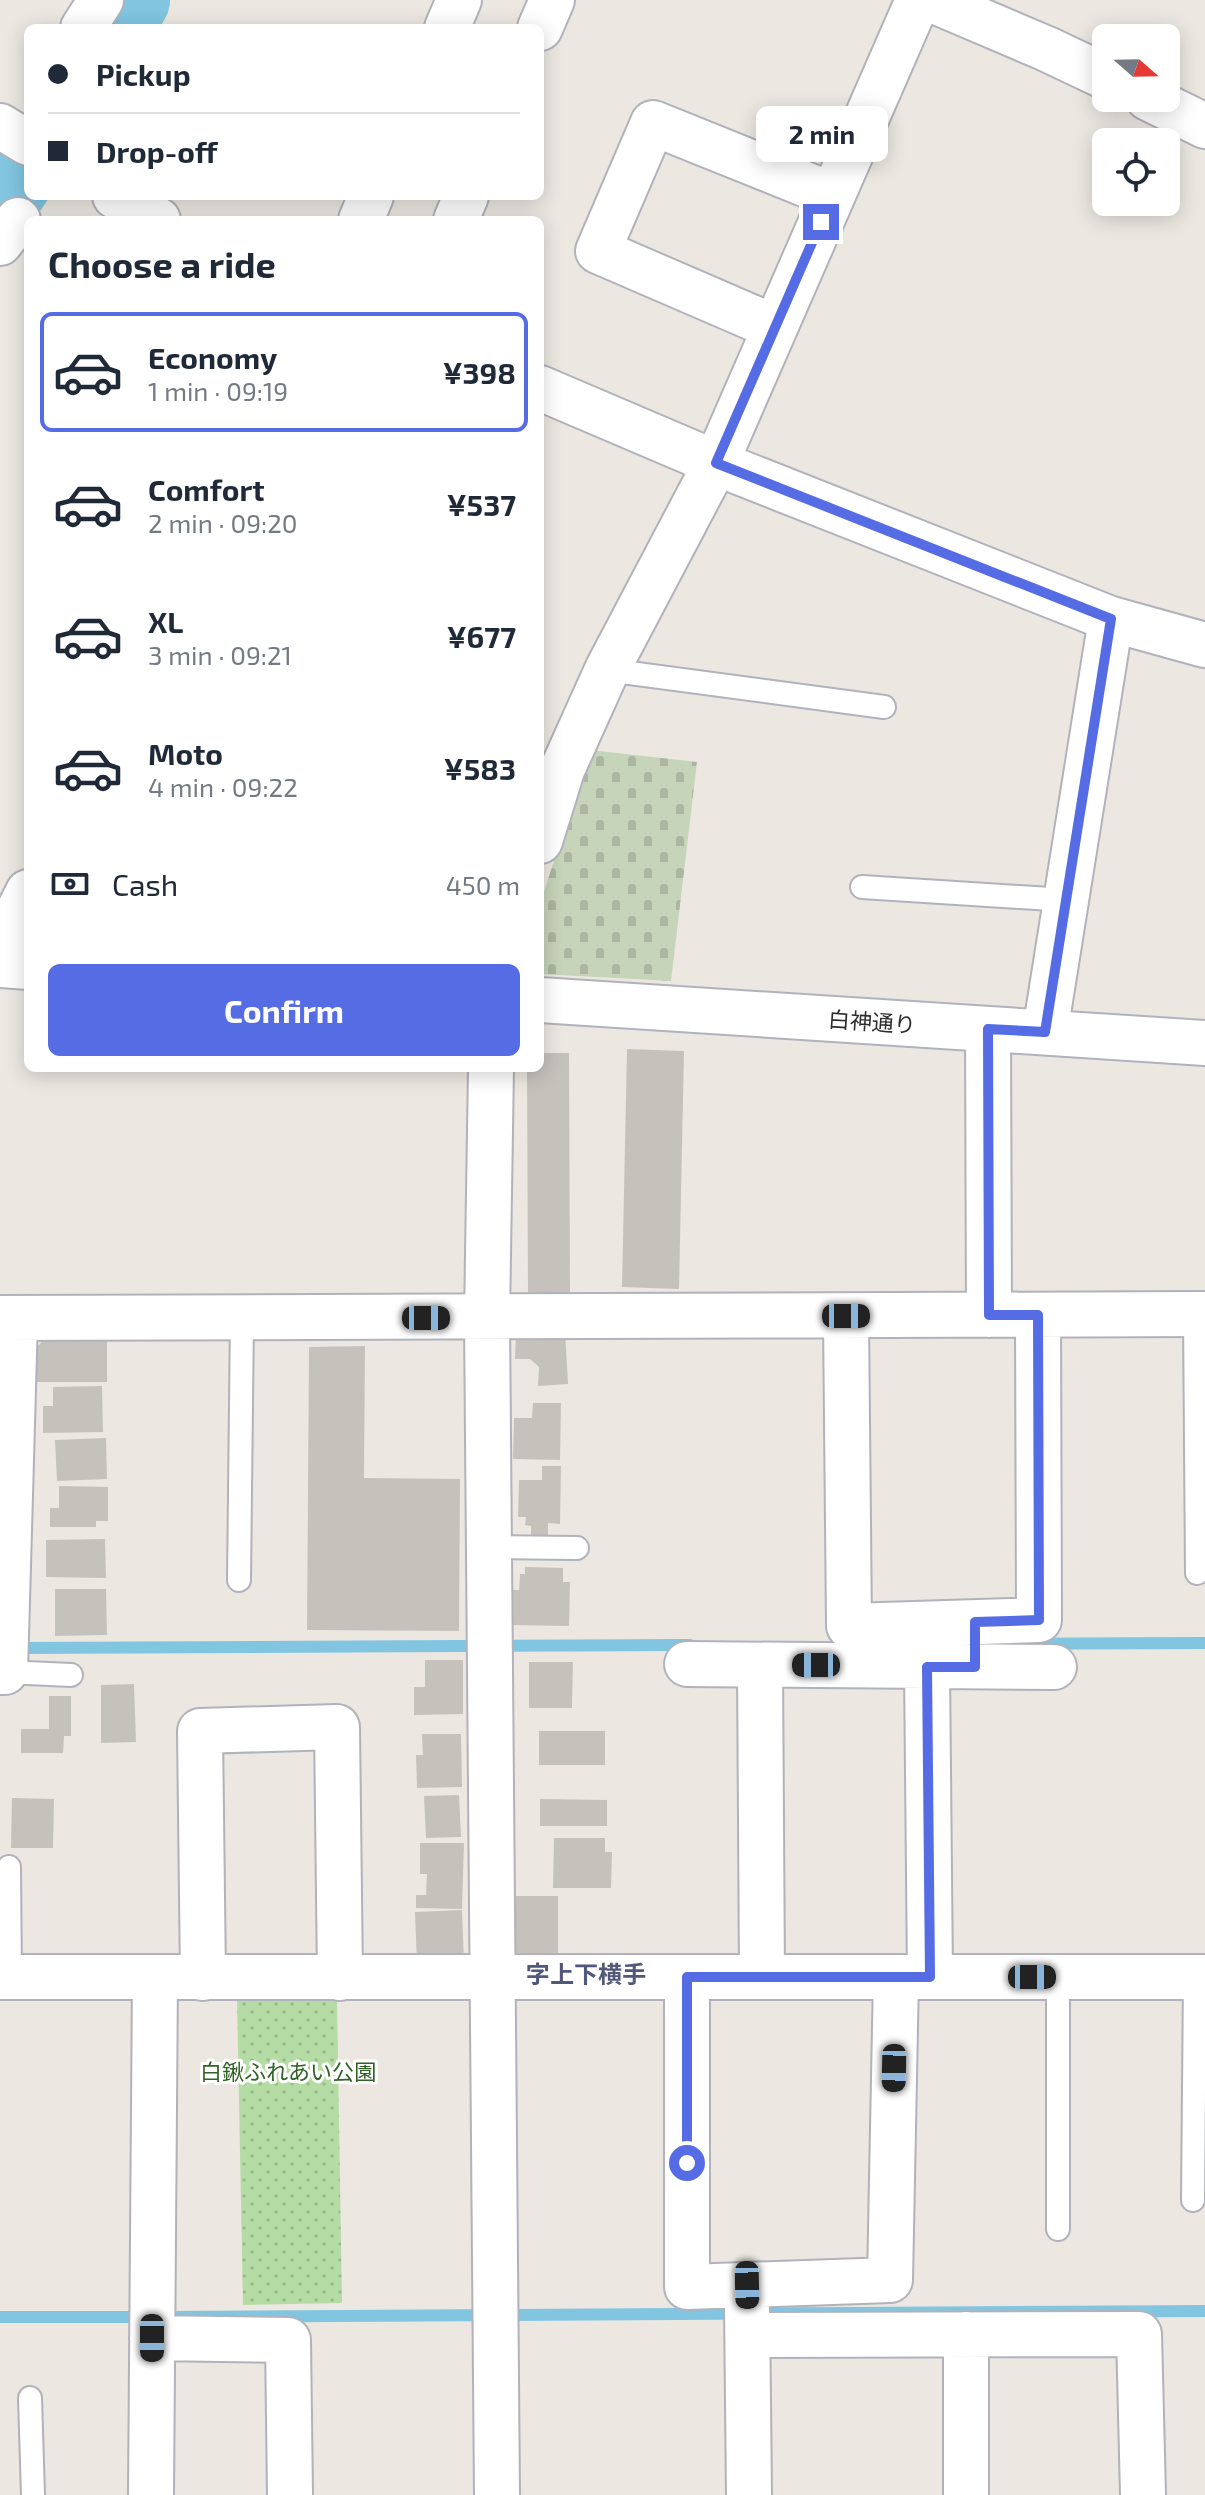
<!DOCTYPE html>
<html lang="en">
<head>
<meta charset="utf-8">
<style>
	body { margin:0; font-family:"Exo 2","Noto Sans JP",sans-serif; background:#f2f2f3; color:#1f2937; height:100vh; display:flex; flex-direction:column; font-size:30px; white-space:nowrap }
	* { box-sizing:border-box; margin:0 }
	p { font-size:26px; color:#747a83 }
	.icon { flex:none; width:44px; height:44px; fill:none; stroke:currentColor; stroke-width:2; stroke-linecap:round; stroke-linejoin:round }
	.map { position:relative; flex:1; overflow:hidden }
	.details { position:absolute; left:24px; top:216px; width:520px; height:856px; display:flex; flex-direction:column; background:#fff; border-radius:12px; box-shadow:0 4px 20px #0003 }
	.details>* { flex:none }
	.guide { position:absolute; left:24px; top:24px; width:520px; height:176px; border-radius:12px; box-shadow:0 4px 20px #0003; display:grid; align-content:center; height:176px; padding:0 24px; background:#fff }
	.needle { width:52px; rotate:110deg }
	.controls { position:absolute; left:1092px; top:24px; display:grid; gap:16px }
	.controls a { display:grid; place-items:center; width:88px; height:88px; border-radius:12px; background:#fff; box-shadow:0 4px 20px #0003; font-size:40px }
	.end { position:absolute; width:36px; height:36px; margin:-18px; border:10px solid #566ce5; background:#fff; box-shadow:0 0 0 4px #fff }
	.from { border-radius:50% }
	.bubble { position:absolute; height:56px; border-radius:12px; background:#fff; box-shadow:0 4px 20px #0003; font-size:26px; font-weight:700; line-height:56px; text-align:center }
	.car { position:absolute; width:24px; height:48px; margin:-24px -12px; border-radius:10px; box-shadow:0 0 6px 2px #0007; background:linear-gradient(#222 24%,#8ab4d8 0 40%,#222 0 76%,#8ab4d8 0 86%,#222 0) }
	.guide b { display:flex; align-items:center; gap:28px; height:76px; font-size:30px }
	.guide b+b { border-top:2px solid #e0e1e3 }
	.guide i { width:20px; height:20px; background:#1f2937 }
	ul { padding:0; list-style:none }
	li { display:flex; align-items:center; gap:24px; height:120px; margin:0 16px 12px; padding:0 8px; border:4px solid transparent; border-radius:12px }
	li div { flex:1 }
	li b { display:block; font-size:30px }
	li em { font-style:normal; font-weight:700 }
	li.active { border-color:#566ce5 }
	li>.icon { width:72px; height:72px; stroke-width:1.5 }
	h2 { padding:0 24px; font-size:36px; line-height:96px }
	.pay { display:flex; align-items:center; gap:20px; height:88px; padding:0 24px; font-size:30px }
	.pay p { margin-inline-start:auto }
	.button { display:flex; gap:16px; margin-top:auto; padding:16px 24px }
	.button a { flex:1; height:92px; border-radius:12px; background:#566ce5; color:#fff; font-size:32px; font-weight:700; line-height:92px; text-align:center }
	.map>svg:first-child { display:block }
	.cemetery { fill:url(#cemetery-stones) }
	.park { fill:url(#park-dots) }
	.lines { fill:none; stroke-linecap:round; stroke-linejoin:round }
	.stream { stroke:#81c5e1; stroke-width:12 }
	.river { stroke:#81c5e1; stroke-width:74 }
	.building { fill:#c5c2bc }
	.lane-casing { stroke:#b1b2bb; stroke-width:26 }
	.street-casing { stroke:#b1b2bb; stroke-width:48 }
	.secondary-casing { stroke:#b1b2bb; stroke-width:48 }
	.lane { stroke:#fff; stroke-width:22 }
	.street { stroke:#fff; stroke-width:44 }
	.secondary { stroke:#fff; stroke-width:44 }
	.route { stroke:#566ce5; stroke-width:10 }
	.labels { text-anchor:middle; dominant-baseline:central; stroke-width:6; stroke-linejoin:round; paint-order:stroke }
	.street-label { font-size:22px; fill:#2d2d2d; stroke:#fff }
	.park-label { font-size:22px; fill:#2f6224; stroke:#fff }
	.neighbourhood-label { font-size:24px; font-weight:bold; fill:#525879; stroke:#fff }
</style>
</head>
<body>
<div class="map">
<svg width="1205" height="2495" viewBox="0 0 1205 2495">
	<defs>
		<pattern id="cemetery-stones" width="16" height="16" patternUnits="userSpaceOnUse" patternTransform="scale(2)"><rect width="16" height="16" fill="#c6d4ba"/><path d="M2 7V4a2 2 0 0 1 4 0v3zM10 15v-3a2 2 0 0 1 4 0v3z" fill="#aab6a0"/></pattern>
		<pattern id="park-dots" width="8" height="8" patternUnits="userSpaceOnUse" patternTransform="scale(2)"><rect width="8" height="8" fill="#b6dca5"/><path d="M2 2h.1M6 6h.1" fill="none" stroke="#9dbd8e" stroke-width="1.8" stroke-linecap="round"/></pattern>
	</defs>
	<rect width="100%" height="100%" fill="#ece8e1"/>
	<path class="cemetery" d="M590 750 697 762 671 981 540 974V904Z"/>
	<path class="park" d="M337 1998 342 2303 243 2305 237 1999Z"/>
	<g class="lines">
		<path class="stream" d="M968 1644 1205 1643
			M12 1648 690 1645
			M0 2317H146
			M172 2317 1205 2311"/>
		<path class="river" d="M116 28 133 0
			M0 205 28 162"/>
	</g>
	<path class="building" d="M627 1049 684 1051 679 1289 622 1287Z
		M540 1053H569L570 1293H528L527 1068H540Z
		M565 1331 568 1384 538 1386 539 1367 530 1359H515L516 1332Z
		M107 1339V1382H34V1351L43 1340Z
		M365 1346 364 1478 460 1479 459 1631 307 1630 309 1347Z
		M102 1386 103 1432 43 1433V1406H53V1387Z
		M533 1403H561L560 1460 513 1459 514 1418H532Z
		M106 1438 107 1479 57 1481 55 1440Z
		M542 1466H561L560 1524 548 1523V1535H531V1526L525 1525 526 1517H518L519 1480H542Z
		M59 1486 108 1487V1521H96V1527H50V1508H59Z
		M105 1539 106 1578 46 1577V1540Z
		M525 1567 563 1568V1582H570L569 1626 511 1625 512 1590H519L520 1574H525Z
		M55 1589H106L107 1635 55 1636Z
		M425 1660H463V1714L414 1715V1687H425Z
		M529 1662H573L572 1708H529Z
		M134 1684 136 1742 101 1743V1685Z
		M49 1696H71V1736H64L63 1753H21V1729H49Z
		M539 1731H605V1765H539Z
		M422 1734H461L462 1787 417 1788 416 1755H423Z
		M459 1795 461 1837 426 1838 424 1796Z
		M12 1798 54 1799 53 1848H11Z
		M540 1799 607 1800V1826H540Z
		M554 1838H605V1852H612L611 1888H553Z
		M420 1843H464L462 1909 416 1908V1895H426L427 1874H420Z
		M516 1896H558V1953H516Z
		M462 1910 464 1964 417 1966 415 1912Z"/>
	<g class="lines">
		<g class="lane-casing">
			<path id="lane" d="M607 670 884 707
				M862 887 1066 900
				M1195 1314 1197 1573
				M489 1547 577 1548
				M239 1580 242 1318
				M5 1672 71 1675
				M9 1867 10 1977
				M1058 1977V2229
				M1193 2200 1195 1977
				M30 2398 33 2495"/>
		</g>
		<g class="street-casing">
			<path id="street" d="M932 0 1047 49 1106 77
				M83 28 101 0
				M447 28 459 0
				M540 28 552 0
				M1148 98 1205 126
				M0 126 28 143
				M115 196 158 220
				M361 220 371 196
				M456 220 466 196
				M0 243 18 220
				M774 327 598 251 653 123 832 195
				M540 388 716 463 1111 619 1205 645
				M540 841 562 770 607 670 716 463 918 0
				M0 948 28 892
				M988 1029 989 1315
				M1045 1032 1111 619
				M491 1068 487 1318 497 2495
				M846 1316 849 1626 1039 1620 1038 1315
				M0 1318 1205 1314
				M687 1664 1054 1667
				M760 1665 762 1977
				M927 1667 930 1977
				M0 1672H5L15 1318
				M0 1977H1205
				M687 1977V2287L890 2280 896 1977
				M203 1978 200 1731 337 1727 340 1978
				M747 2307 749 2495
				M748 2335 1139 2334 1143 2495
				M152 2338 288 2340 290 2495
				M151 2495 155 1977
				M966 2495V2334"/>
		</g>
		<g class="secondary-casing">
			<path id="secondary" d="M0 965 28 967
				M540 1000 1205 1043"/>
		</g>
		<use href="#lane" class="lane"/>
		<use href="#street" class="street"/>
		<use href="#secondary" class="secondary"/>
	</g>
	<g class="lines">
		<path class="route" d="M687 2163V1977H930L927 1667H975V1622L1039 1620 1038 1315H989L988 1029 1045 1032 1111 619 716 463 821 222"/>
	</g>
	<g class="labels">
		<g class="street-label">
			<text transform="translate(872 1021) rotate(4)">白神通り</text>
		</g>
		<g class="park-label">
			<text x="288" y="2071">白鍬ふれあい公園</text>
		</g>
		<g class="neighbourhood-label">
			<text x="586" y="1973">字上下横手</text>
		</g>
	</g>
</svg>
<div class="controls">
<a><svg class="needle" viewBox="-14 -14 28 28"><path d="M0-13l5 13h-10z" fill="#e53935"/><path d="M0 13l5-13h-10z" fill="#747a83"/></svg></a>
<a><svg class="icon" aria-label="locate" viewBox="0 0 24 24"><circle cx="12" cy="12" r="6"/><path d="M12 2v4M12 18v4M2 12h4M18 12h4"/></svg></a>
</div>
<i class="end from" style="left:687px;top:2163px"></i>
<i class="end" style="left:821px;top:222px"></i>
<div class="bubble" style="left:756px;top:106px;width:132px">2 min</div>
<i class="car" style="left:846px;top:1316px;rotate:90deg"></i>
<i class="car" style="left:426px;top:1318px;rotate:90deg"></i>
<i class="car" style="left:816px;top:1665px;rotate:270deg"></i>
<i class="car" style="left:1032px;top:1977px;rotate:90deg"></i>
<i class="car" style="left:894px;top:2068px;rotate:181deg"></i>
<i class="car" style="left:747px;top:2285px;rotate:179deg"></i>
<i class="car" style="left:152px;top:2338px;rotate:180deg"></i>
<div class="guide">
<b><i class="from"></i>Pickup</b>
<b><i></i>Drop-off</b>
</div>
<section class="details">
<h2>Choose a ride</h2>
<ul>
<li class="active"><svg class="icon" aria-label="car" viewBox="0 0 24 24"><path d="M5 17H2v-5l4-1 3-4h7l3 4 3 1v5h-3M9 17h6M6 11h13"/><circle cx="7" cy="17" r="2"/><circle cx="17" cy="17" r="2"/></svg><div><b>Economy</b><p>1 min · 09:19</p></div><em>¥398</em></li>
<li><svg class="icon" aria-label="car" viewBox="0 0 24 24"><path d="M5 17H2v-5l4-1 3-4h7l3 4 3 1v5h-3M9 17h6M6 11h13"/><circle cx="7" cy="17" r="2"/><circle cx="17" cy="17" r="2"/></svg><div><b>Comfort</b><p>2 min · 09:20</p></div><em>¥537</em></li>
<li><svg class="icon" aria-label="car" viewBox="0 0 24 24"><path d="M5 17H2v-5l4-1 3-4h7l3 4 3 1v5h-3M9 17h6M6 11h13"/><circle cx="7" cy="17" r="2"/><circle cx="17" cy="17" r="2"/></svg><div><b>XL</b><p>3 min · 09:21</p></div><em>¥677</em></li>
<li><svg class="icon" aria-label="car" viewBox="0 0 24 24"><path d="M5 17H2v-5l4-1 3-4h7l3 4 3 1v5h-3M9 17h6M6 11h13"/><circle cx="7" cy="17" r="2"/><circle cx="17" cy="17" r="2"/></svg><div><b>Moto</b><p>4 min · 09:22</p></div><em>¥583</em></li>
</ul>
<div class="pay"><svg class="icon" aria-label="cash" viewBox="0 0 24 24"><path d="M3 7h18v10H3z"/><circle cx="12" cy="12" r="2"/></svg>Cash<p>450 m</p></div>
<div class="button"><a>Confirm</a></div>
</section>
</div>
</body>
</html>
